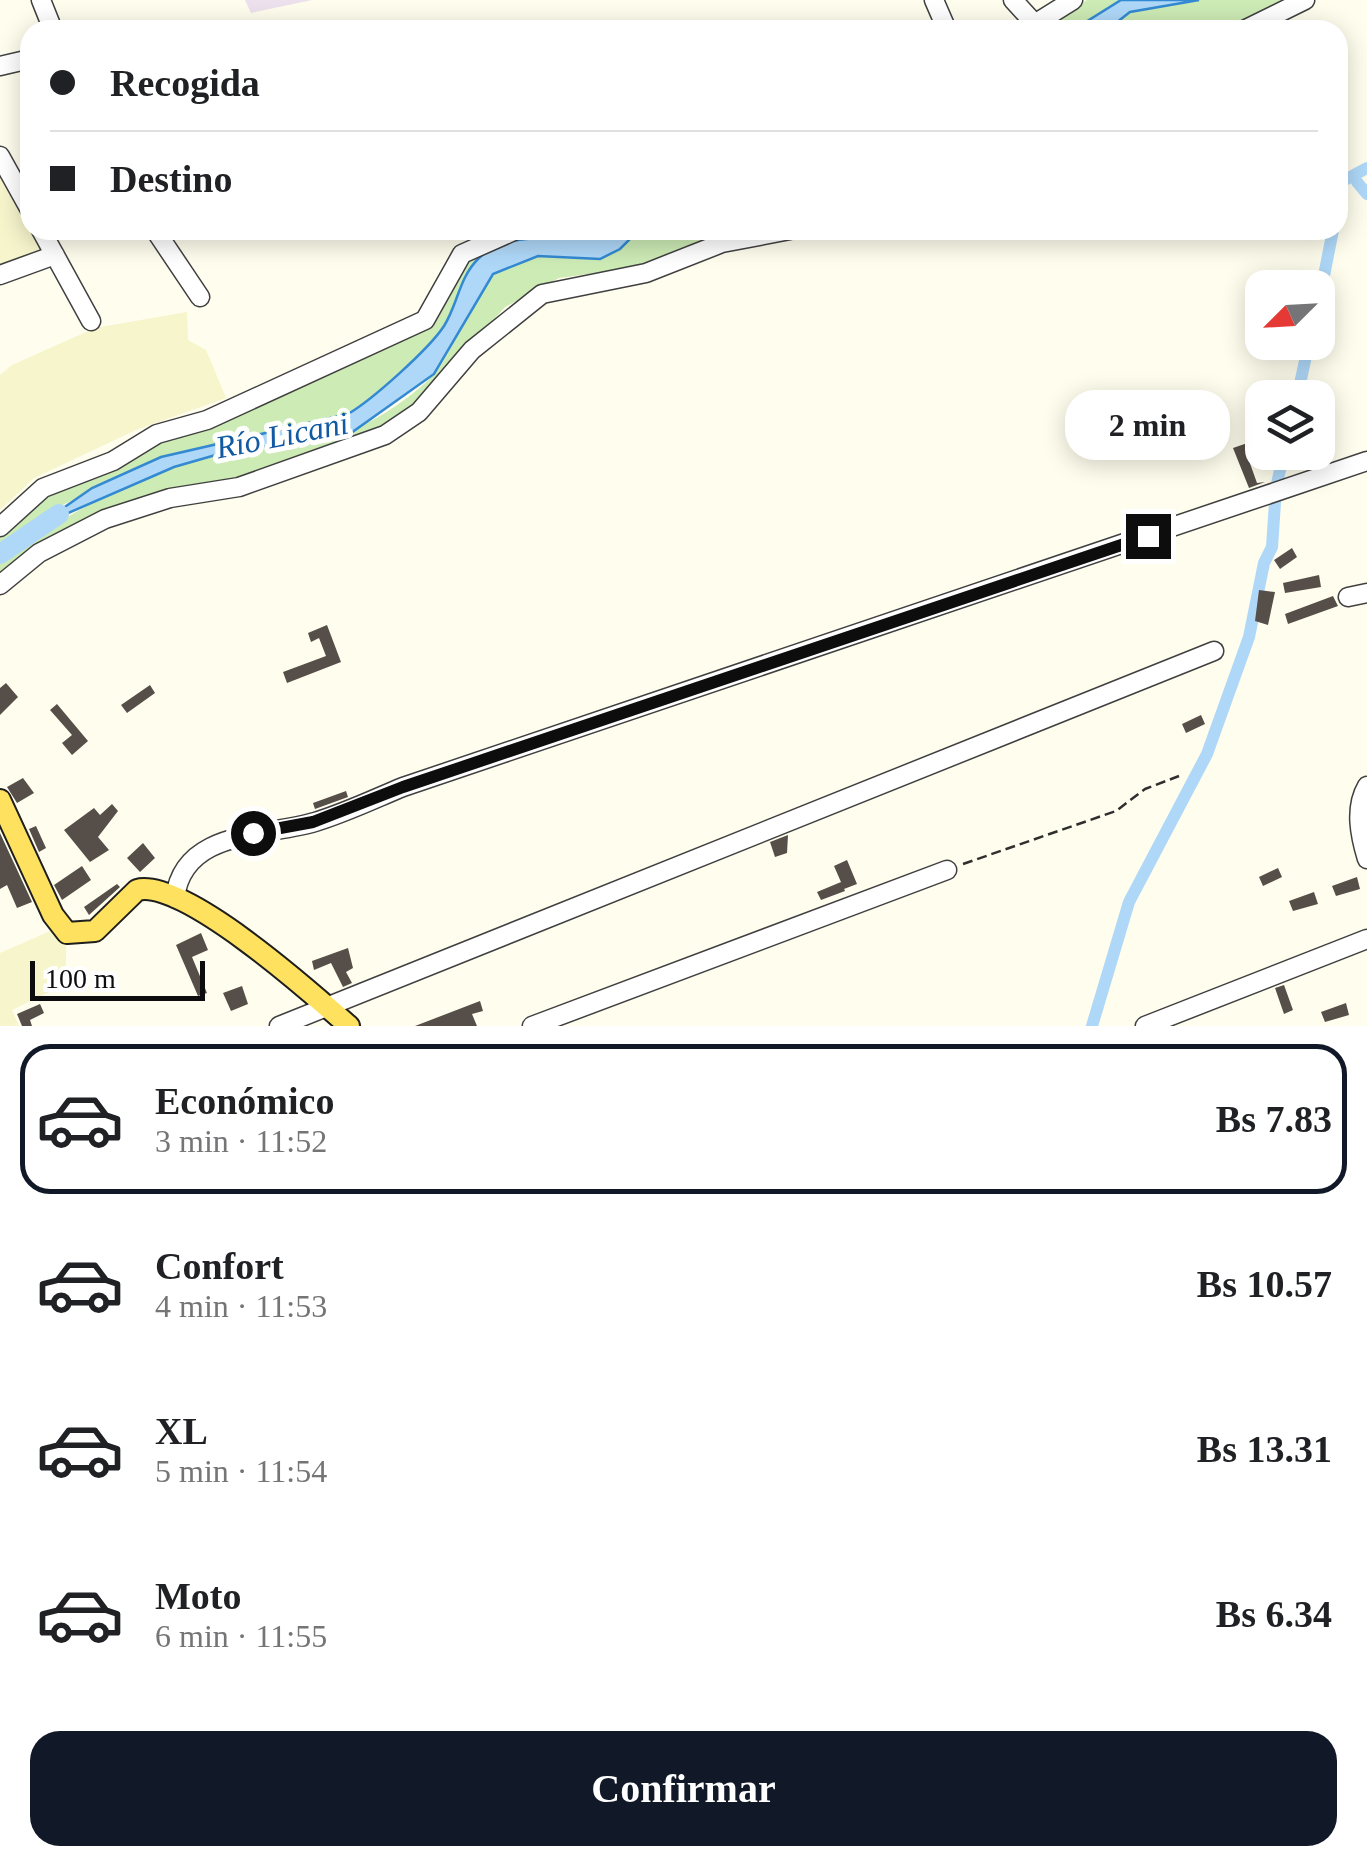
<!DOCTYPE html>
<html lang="es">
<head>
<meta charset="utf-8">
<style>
	body { margin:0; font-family:"Times New Roman",serif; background:#f6f6f6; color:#202124; height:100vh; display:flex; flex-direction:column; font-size:38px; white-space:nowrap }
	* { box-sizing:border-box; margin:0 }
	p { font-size:32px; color:#757577 }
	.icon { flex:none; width:55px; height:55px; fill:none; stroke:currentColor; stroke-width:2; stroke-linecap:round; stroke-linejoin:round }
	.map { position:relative; height:1026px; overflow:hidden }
	.drawer { display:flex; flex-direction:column; background:#fff; flex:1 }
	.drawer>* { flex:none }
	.banner { position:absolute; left:20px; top:20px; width:1328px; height:220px; border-radius:30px; box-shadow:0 5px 25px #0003; display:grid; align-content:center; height:220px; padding:0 30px; background:#fff }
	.needle { width:65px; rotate:246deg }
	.buttons { position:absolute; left:1245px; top:270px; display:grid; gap:20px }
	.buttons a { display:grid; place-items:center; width:90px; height:90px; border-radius:20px; background:#fff; box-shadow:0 5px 25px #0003; font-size:50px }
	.scale { position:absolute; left:30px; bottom:25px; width:175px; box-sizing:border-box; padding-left:10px; border:5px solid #0d0d0d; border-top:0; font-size:28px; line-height:35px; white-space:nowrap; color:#0d0d0d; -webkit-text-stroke:8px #fff; paint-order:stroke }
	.end { position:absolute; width:45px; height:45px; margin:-22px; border:12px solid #0d0d0d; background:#fff; box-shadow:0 0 0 5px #fff }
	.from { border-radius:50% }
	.bubble { position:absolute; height:70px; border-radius:30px; background:#fff; box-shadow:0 5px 25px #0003; font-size:32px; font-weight:700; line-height:70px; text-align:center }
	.banner b { display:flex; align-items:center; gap:35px; height:95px; font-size:38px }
	.banner b+b { border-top:2px solid #e0e0e0 }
	.banner i { width:25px; height:25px; background:#202124 }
	ul { padding:18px 0 0; list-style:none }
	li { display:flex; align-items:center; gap:30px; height:150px; margin:0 20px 15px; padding:0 10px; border:5px solid transparent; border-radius:30px }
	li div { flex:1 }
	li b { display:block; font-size:38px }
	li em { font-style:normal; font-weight:700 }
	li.current { border-color:#111827 }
	li>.icon { width:90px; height:90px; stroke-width:1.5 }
	.primary-button { display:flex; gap:20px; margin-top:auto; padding:20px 30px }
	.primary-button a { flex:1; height:115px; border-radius:30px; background:#111827; color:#fff; font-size:40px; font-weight:700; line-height:115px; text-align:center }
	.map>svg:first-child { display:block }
	.industrial { fill:#ece1ec }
	.farmland { fill:#f6f5cc }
	.green { fill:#cdebb5 }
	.water { fill:#afd8f8; stroke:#3389d2; stroke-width:2.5 }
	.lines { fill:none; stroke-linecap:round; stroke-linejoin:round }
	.canal { stroke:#afd8f8; stroke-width:12 }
	.river { stroke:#afd8f8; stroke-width:20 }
	.building { fill:#564f49 }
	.minor-casing { stroke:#404040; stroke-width:21 }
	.major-casing { stroke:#1e1e1e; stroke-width:24 }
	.path { stroke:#2f2f2f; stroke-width:2.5; stroke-dasharray:10 5; stroke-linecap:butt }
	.minor { stroke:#fff; stroke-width:18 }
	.major { stroke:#fee15e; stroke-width:20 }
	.route { stroke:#0d0d0d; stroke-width:12 }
	.labels { text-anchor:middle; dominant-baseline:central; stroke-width:10; stroke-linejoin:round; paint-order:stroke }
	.water-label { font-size:32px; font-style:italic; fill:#115aa3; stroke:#fff }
</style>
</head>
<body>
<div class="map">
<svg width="1367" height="1026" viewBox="0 0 1367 1026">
	<rect width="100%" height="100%" fill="#fffded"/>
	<path class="industrial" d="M245 0H312L251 13Z"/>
	<path class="farmland" d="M0 164 30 216V230H38L49 249 0 268Z
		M187 312 188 340 206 350 226 398 136 430 34 478 0 510V375L12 365 95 328Z
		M55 929 66 941V984L12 1010 19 1026H0V953Z"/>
	<path class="green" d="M1087 0H1121L1073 30H1041Z
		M1199 0H1292L1232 30H1107L1130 12Z
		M529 230H603C569 244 530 230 497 247 467 262 460 298 445 323 432 346 371 401 348 414L161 457 36 518 0 549V537L43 497 121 455 406 335 473 257Z
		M639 230H762L618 270 559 278 505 307 421 401 377 433 228 481 126 505 0 576V563C66 512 143 471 225 452 277 441 332 444 380 416 397 406 422 388 434 374 461 343 467 287 506 267 556 240 588 280 639 230Z"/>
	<path class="water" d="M1121 0H1199L1130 12 1107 30H1073Z
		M603 230H639L620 249 600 259 538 256 493 274 434 374 351 433 226 452 174 467 36 527 92 488 161 457 348 414C372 400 429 349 444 326 458 304 459 277 479 258 512 226 565 246 603 230Z"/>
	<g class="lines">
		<path class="canal" d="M1338 161 1339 163
			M1357 182 1367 194
			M1338 210 1341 182 1367 168
			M1318 306 1333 230
			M1297 398 1309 342
			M1266 491 1276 488 1284 452
			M1092 1026 1129 902 1207 754 1249 637 1264 563 1272 547 1276 488"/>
		<path class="river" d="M0 554 59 514"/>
	</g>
	<path class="building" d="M1262 438V449L1247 455 1257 483 1265 482 1249 488 1233 448Z
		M1292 548 1297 557 1280 569 1274 560Z
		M1319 575 1321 587 1285 593 1283 583Z
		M1259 590 1275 592 1268 625 1255 621Z
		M1333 596 1338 606 1288 624 1285 614Z
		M327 625 341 662 287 683 283 672 326 656 319 638 311 642 308 633Z
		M6 683 18 697 0 715V688Z
		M150 685 155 693 127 713 121 705Z
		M57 704 88 741 72 755 62 743 72 735 50 710Z
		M1201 715 1205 724 1186 733 1182 724Z
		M23 778 34 793 17 803 7 787Z
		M346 791 348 797 315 809 313 803Z
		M112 804 118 811 98 837 109 850 90 862 64 830 94 808 100 815Z
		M36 826 46 848 39 852 29 829Z
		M0 833 32 902 17 908 7 885 0 889Z
		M788 835 787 853 775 857 770 842Z
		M143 843 155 858 140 872 127 858Z
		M847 860 857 884 844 889 834 866Z
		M82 866 91 880 62 900 54 885Z
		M1278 868 1282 877 1263 886 1259 877Z
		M1357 877 1360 889 1336 896 1332 886Z
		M841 882 845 891 821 900 817 892Z
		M117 884 120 887 89 915 84 907Z
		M1314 892 1318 904 1293 911 1289 901Z
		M201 933 208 950 192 957 207 993 198 996 176 945Z
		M348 948 353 968 346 972 352 983 343 987 331 963 314 970 312 961Z
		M1284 985 1293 1010 1284 1014 1275 988Z
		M242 986 248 1004 231 1011 223 993Z
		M480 1001 483 1011 472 1014 477 1026H415Z
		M1346 1003 1349 1015 1325 1022 1321 1012Z
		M40 1004 44 1013 30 1020 32 1026H22L17 1014Z"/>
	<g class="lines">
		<g class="minor-casing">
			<path id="minor" d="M41 0 53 30
				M934 0 947 30
				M1013 0 1036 25
				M1025 30 1073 0
				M1244 30 1305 0
				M0 66 30 59
				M0 156 30 210
				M41 230 91 321
				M155 230 200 297
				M0 275 55 255
				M0 527 43 488 113 461 157 434 207 420 425 320 462 254 516 230
				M0 585 39 553 105 519 170 498 239 487 385 435 419 412 472 350 542 294 646 273 722 243 790 230
				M1348 597 1367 593
				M1367 786C1354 808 1360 836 1367 859
				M175 898C183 830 264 837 315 822 345 813 374 799 403 787L1367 461
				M279 1026 1214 651
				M532 1026 947 870
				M1145 1026 1367 939"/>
		</g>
		<g class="major-casing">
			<path id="major" d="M0 800 53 915 67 933 95 931 137 890C182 877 314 995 349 1026"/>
		</g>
		<path class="path" d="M963 864 1116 811 1145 789 1179 776"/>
		<use href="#minor" class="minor"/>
		<use href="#major" class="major"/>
	</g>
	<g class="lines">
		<path class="route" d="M253 833 313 822 403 787 1148 536"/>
	</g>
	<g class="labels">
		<g class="water-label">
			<text transform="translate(282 435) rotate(-11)">Río Licani</text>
		</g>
	</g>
</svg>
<div class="buttons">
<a><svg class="needle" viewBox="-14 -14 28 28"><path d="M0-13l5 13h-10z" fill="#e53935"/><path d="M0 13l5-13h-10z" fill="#757577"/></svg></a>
<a><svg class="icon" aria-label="layers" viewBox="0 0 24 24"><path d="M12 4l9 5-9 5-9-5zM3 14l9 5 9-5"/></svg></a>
</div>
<div class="scale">100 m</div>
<i class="end from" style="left:253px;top:833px"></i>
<i class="end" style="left:1148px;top:536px"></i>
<div class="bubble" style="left:1065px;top:390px;width:165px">2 min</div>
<div class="banner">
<b><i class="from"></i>Recogida</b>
<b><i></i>Destino</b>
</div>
</div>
<section class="drawer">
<ul>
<li class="current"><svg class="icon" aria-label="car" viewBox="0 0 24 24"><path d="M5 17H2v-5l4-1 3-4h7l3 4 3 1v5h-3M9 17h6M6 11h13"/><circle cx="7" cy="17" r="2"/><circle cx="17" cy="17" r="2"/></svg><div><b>Económico</b><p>3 min · 11:52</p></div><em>Bs 7.83</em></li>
<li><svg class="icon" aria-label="car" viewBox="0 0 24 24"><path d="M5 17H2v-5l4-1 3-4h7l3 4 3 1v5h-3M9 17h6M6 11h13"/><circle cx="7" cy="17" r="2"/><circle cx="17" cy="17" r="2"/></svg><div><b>Confort</b><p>4 min · 11:53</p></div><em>Bs 10.57</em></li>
<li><svg class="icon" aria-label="car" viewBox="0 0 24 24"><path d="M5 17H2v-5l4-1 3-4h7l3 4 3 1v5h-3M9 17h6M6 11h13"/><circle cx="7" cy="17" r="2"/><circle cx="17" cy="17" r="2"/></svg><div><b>XL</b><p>5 min · 11:54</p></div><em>Bs 13.31</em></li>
<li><svg class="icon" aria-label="car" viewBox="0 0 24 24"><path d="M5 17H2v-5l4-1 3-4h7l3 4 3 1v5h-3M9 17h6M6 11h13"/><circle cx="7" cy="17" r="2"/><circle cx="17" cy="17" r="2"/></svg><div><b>Moto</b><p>6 min · 11:55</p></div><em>Bs 6.34</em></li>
</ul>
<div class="primary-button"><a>Confirmar</a></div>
</section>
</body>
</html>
